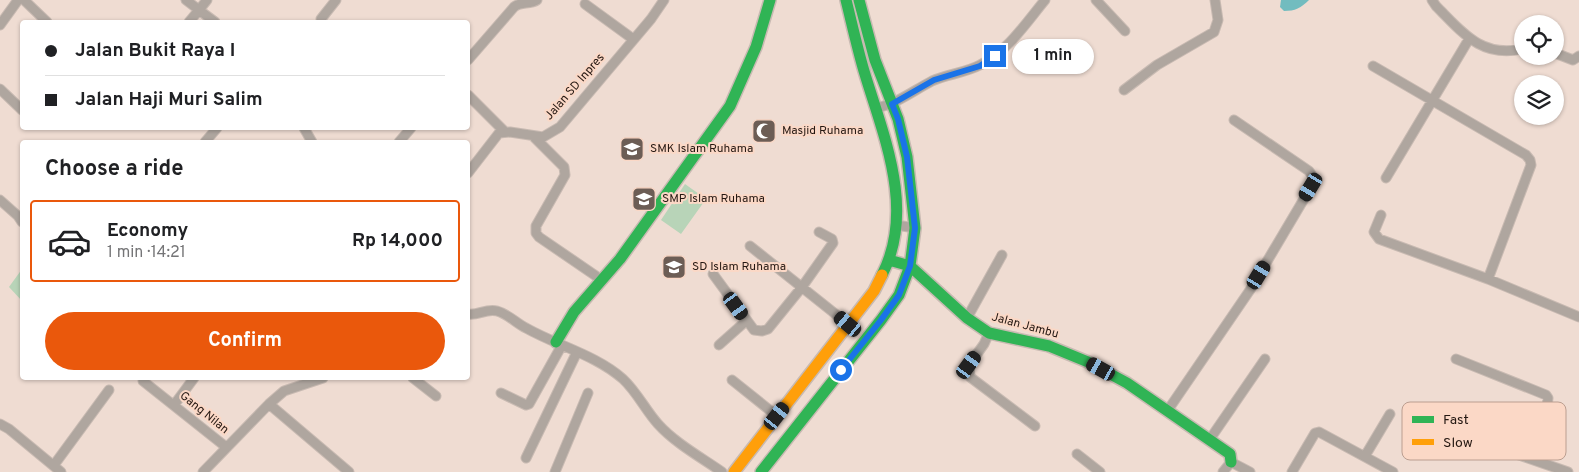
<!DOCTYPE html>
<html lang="en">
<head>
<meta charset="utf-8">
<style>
	body { margin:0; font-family:Overpass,sans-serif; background:#f2f2f2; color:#202124; height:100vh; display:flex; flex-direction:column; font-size:19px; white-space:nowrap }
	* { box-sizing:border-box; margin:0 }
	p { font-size:16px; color:#757577 }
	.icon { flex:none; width:28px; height:28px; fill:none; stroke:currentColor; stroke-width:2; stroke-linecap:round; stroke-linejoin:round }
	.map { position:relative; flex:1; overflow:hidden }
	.panel { position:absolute; left:20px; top:140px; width:450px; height:240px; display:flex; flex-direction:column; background:#fff; border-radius:5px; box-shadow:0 1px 4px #0004 }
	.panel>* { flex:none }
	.hud { position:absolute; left:20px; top:20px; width:450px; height:110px; border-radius:5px; box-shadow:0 1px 4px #0004; display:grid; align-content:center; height:110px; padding:0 25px; background:#fff }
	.fabs { position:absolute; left:1514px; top:15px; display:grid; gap:10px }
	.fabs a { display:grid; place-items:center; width:50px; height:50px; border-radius:50%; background:#fff; box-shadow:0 1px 4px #0004; font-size:25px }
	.end { position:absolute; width:22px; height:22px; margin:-11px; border:6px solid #1a73e8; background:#fff; box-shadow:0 0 0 2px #fff }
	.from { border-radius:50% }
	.bubble { position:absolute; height:35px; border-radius:18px; background:#fff; box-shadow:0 1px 4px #0004; font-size:16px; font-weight:700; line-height:35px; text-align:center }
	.car { position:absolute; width:15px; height:30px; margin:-15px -8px; border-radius:6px; box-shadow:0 0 4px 1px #0007; background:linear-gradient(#222 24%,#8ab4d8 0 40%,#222 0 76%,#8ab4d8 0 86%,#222 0) }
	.hud b { display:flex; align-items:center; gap:18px; height:48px; font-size:19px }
	.hud b+b { border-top:1px solid #e0e0e0 }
	.hud i { width:12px; height:12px; background:#202124 }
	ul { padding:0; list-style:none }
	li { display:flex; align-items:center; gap:15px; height:82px; margin:0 10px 8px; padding:0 15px; border:2px solid transparent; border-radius:5px }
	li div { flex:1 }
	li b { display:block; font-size:19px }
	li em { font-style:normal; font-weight:700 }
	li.current { border-color:#ea580c }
	li>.icon { width:45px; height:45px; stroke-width:1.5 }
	h2 { padding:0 25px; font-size:22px; line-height:60px }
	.button { display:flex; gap:10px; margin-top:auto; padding:10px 25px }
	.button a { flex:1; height:58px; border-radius:30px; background:#ea580c; color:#fff; font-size:20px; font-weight:700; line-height:58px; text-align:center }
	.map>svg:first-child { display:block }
	.green { fill:#b8d4b8 }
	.water { fill:#72bcbf }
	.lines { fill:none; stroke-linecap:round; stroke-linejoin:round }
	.street-casing { stroke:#c8bab2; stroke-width:11 }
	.fast-casing { stroke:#c8bab2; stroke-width:14 }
	.slow-casing { stroke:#c8bab2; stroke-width:14 }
	.street { stroke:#afa69f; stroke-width:9 }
	.fast { stroke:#30b455; stroke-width:11 }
	.slow { stroke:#ff9f0a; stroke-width:11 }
	.route { stroke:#1a73e8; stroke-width:6 }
	.labels { text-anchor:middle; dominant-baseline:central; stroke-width:4; stroke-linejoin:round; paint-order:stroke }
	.street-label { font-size:12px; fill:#251812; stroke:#fbd8c6 }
	.poi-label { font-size:12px; fill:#251812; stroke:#fbd8c6; text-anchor:start }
	.key { fill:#fbd8c6; stroke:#bb9e90; stroke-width:1 }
	.key-label { font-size:14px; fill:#251812 }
</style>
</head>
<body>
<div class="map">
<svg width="1579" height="472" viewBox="0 0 1579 472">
	<rect width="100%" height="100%" fill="#efdcd2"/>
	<path class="green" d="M685 184 706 199 681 234 661 220Z
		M22 269V301L9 287Z"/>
	<path class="water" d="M1281 0H1309C1301 8 1295 11 1284 11L1280 7Z"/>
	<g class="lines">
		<g class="street-casing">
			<path id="street" d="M24 0 47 22
				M186 0 199 10 189 22
				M207 0 199 10 215 22
				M1096 0 1125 31
				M1432 0 1436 6C1462 32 1481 58 1522 49
				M585 4 633 39
				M321 19 336 0
				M0 25 18 0
				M1555 53 1573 60 1579 56
				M468 60 514 7C521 1 529 5 537 0
				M1373 66 1526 155 1530 160 1531 165 1488 279
				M0 89 22 110
				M1124 90 1157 65 1214 32 1218 20 1215 0
				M468 95 505 132
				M877 108C898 103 913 91 932 81 947 74 965 73 980 65 1007 52 1026 23 1045 0
				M304 128 312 142
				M533 136 564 167 565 175 536 226V233L539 237 596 276
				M205 142 217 128
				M399 142 411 128
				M468 173 499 133 510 132 543 137 560 127 651 19 664 0
				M1386 178 1469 39
				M0 200 18 216 22 222
				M1381 215 1374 232 1379 239 1488 279 1579 317
				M896 225 915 228
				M750 246 848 324
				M713 274 754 330 762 331 768 329 802 287 833 243 832 239 819 232
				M468 314C478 316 486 308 497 311 508 314 516 323 526 328 558 346 596 355 623 379 637 392 646 411 658 424 675 443 702 458 722 472
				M967 318 1002 255
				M989 333 984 344 969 365 970 377 1035 426
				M719 345 746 321
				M1456 359 1546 395 1548 398 1547 406 1534 459
				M413 378 436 396
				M732 380 777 416
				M143 381 226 447
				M501 393 526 405 529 404 562 345
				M269 404 349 472
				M174 405 194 378
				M1168 410 1250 290 1314 182 1313 177 1309 171 1234 120
				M0 424 9 429 61 472
				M1445 429 1568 472
				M1210 439 1265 359
				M1077 454 1100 472
				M1365 456 1390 414
				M526 458 577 352
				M54 465 109 390
				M203 472 269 404 284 391 323 378
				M555 472 588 393
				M1223 472 1231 462 1250 472
				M1292 472 1315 433 1319 432 1393 472"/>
		</g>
		<g class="fast-casing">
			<path id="fast" d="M846 0C852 24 857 47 864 71 883 135 916 209 882 275
				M889 260 910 266 967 318 989 333 1049 346 1088 362 1127 383 1230 454 1231 462
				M556 342 574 312 620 259 730 106 756 47 770 0
				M761 472 881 320 899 295 910 266 915 228 907 157 898 119 875 60 859 0"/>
		</g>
		<g class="slow-casing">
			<path id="slow" d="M734 472 874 291 882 275"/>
		</g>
		<use href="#street" class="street"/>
		<use href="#fast" class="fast"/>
		<use href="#slow" class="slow"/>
	</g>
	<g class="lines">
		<path class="route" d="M841 370 881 320 899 295 910 266 915 228 907 157 898 119 892 104 934 80 980 66 995 56"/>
	</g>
	<defs>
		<g id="mosque-square" transform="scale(1.25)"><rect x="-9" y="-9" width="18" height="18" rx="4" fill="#6c5d55" stroke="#fbd8c6"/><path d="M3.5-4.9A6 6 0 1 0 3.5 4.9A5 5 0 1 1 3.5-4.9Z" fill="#fff"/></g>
		<g id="school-square" transform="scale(1.25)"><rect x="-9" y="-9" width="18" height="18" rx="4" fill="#6c5d55" stroke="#fbd8c6"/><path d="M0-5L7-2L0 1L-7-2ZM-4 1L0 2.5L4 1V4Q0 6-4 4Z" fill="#fff"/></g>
	</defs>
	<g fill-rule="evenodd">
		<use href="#mosque-square" x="764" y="131"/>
		<use href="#school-square" x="632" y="149"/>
		<use href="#school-square" x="644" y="199"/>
		<use href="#school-square" x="674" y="267"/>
	</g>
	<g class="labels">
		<g class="street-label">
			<text transform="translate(575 87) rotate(-49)">Jalan SD Inpres</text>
			<text transform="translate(1025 326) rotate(15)">Jalan Jambu</text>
			<text transform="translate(204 413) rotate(39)">Gang Nilan</text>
		</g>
		<g class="poi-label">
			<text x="782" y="131">Masjid Ruhama</text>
			<text x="650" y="149">SMK Islam Ruhama</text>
			<text x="662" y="199">SMP Islam Ruhama</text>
			<text x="692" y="267">SD Islam Ruhama</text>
		</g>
	</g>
	<rect x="1402" y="402" width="164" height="58" rx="8" class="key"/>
	<rect x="1412" y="416" width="22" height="7" fill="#30b455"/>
	<rect x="1412" y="439" width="22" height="6" fill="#ff9f0a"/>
	<g class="key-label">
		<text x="1443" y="424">Fast</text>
		<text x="1443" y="447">Slow</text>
	</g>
</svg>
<div class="fabs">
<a><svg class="icon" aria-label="locate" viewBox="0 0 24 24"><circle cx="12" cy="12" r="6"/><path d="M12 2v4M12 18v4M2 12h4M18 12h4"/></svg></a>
<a><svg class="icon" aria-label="layers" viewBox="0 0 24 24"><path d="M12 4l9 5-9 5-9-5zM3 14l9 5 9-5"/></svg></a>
</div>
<i class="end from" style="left:841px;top:370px"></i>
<i class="end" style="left:995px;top:56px"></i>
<div class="bubble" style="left:1012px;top:39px;width:82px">1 min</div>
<i class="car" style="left:1311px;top:187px;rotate:211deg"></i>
<i class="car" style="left:1259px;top:275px;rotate:31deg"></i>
<i class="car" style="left:736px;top:306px;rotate:144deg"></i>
<i class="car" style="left:848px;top:324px;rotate:310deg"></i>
<i class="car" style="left:969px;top:365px;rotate:36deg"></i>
<i class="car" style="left:1101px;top:369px;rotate:299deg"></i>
<i class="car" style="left:777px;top:416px;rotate:38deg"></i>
<div class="hud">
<b><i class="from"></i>Jalan Bukit Raya I</b>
<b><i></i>Jalan Haji Muri Salim</b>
</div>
<section class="panel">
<h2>Choose a ride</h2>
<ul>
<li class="current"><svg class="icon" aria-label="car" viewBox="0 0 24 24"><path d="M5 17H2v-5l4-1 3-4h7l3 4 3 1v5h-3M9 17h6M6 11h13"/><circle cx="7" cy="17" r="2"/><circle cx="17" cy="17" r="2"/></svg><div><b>Economy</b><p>1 min · 14:21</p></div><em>Rp 14,000</em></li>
</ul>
<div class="button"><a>Confirm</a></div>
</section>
</div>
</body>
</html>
